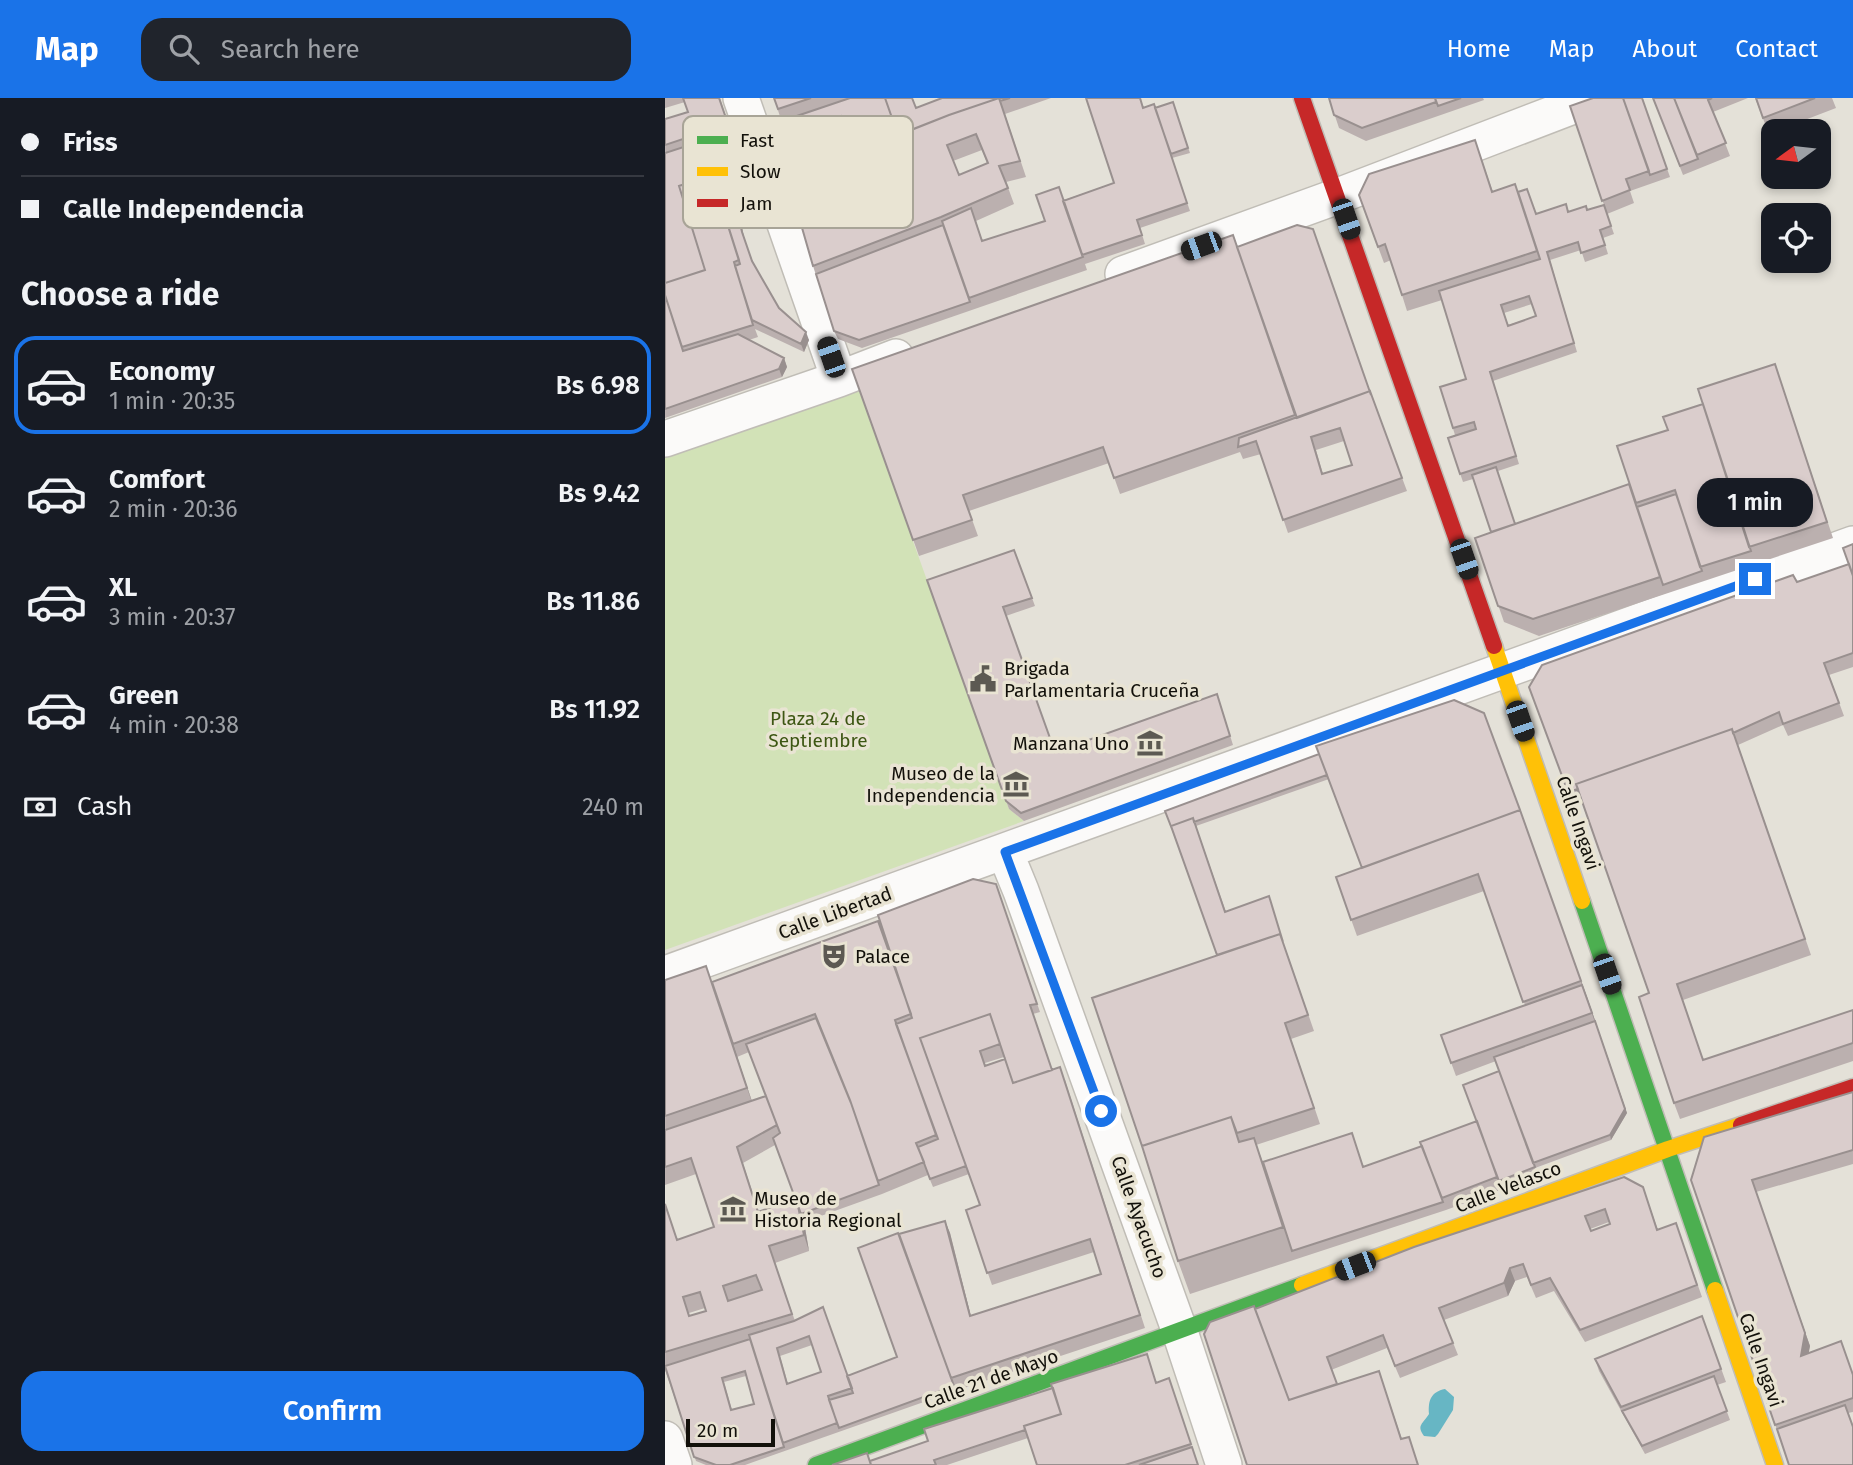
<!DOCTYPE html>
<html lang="en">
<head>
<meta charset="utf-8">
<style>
	body { margin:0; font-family:"Fira Sans",sans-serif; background:#20242c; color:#f1f3f6; height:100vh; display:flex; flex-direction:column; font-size:26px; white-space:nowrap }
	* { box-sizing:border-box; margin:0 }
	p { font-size:23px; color:#9ea1a6 }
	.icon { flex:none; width:38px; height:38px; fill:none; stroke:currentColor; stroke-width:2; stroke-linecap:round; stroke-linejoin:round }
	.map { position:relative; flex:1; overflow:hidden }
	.panel { display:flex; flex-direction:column; background:#171b24; width:665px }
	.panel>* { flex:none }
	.guide { display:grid; align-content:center; height:154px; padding:0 21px; background:#171b24 }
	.needle { width:46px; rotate:255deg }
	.fabs { position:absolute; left:1096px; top:21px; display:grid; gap:14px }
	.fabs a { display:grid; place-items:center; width:70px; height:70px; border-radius:14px; background:#171b24; box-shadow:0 4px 10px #0003; font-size:35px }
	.scale { position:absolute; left:21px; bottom:18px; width:89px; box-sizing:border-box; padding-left:7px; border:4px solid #12100a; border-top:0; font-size:19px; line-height:24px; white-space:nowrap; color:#12100a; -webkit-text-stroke:5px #e9e4d3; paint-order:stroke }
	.end { position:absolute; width:32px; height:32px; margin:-16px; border:9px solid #1a73e8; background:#fff; box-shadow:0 0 0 4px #fff }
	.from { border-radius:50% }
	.bubble { position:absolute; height:49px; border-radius:21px; background:#171b24; box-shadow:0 4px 10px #0003; font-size:23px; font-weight:600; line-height:49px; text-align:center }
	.car { position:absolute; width:21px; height:42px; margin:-21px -10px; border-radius:9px; box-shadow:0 0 5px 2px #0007; background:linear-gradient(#222 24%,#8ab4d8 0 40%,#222 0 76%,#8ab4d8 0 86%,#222 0) }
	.guide b { display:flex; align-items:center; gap:24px; height:66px; font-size:26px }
	.guide b+b { border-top:2px solid #363941 }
	.guide i { width:18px; height:18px; background:#f1f3f6 }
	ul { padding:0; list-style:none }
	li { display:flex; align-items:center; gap:21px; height:98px; margin:0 14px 10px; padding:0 7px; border:4px solid transparent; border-radius:21px }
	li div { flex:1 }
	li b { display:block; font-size:26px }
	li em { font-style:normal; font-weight:600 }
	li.active { border-color:#1a73e8 }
	li>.icon { width:63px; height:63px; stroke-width:1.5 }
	h2 { padding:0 21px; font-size:32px; line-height:84px }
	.pay { display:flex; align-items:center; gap:18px; height:77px; padding:0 21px; font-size:26px }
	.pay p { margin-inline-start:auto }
	.action { display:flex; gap:14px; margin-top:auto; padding:14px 21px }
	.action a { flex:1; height:80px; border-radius:21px; background:#1a73e8; color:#fff; font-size:28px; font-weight:600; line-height:80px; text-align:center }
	header { display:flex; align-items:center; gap:42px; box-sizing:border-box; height:98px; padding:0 35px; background:#1a73e8; color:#fff }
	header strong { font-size:33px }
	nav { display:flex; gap:38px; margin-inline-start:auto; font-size:24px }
	.search { width:490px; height:63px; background:#20242c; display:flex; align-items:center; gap:18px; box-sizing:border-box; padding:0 24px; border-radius:21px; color:#9ea1a6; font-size:26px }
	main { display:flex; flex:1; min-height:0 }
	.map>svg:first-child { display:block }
	.green { fill:#d2e2b7 }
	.water { fill:#67b6c4 }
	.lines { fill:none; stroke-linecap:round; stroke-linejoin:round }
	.street-casing { stroke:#c0bdb6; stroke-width:38 }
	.fast-casing { stroke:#c0bdb6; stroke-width:19 }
	.slow-casing { stroke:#c0bdb6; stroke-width:19 }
	.jam-casing { stroke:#c0bdb6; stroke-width:19 }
	.street { stroke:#fbfaf9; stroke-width:35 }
	.fast { stroke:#4caf50; stroke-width:16 }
	.slow { stroke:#ffc107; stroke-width:16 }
	.jam { stroke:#c62828; stroke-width:16 }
	.wall { fill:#bbb0af; fill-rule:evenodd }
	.shaded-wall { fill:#99908f }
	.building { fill:#dacdcc; stroke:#99908f; stroke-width:2; fill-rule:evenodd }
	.route { stroke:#1a73e8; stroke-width:9 }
	.labels { text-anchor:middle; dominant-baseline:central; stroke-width:7; stroke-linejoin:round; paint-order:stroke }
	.poi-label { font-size:19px; fill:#12100a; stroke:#e9e4d3; text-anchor:start }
	.park-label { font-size:19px; fill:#3d5613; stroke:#e9e4d3 }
	.street-label { font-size:19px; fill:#12100a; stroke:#e9e4d3 }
	.key { fill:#e9e4d3; stroke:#a8a497; stroke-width:2 }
	.key-label { font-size:19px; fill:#12100a }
</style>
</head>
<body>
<header>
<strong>Map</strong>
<div class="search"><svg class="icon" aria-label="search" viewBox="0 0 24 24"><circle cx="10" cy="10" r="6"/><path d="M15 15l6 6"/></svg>Search here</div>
<nav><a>Home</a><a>Map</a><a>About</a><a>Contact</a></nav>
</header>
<main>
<section class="panel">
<div class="guide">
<b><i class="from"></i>Friss</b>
<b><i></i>Calle Independencia</b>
</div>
<h2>Choose a ride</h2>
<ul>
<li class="active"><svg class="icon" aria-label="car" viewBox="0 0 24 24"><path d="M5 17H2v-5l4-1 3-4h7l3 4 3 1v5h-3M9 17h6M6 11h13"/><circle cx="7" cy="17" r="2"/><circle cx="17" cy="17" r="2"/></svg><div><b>Economy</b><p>1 min · 20:35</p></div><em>Bs 6.98</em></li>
<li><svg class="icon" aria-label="car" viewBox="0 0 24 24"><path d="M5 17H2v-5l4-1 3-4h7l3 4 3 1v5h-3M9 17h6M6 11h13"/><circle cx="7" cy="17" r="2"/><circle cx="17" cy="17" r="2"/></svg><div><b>Comfort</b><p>2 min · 20:36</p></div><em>Bs 9.42</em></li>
<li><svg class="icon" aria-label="car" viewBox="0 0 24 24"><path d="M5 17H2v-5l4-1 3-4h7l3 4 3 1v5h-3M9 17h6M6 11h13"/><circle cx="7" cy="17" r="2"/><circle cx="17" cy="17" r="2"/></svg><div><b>XL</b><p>3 min · 20:37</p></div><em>Bs 11.86</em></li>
<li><svg class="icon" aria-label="car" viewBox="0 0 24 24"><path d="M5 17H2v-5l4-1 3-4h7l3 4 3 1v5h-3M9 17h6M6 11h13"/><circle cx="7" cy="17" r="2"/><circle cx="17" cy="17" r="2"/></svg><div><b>Green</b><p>4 min · 20:38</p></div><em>Bs 11.92</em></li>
</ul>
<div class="pay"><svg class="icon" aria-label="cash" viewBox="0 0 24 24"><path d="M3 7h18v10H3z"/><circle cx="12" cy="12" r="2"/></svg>Cash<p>240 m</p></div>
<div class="action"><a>Confirm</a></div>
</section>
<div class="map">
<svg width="1188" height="1367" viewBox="0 0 1188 1367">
	<rect width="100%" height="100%" fill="#e4e1d8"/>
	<path class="green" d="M192 287 344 711 359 723 0 852V360L172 299Z"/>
	<path class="water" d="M780 1291 789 1299 788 1312 773 1336 770 1339 759 1338C751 1327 758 1326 764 1316 763 1302 766 1294 780 1291Z"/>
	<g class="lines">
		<g class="street-casing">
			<path id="street" d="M76 0 174 281
				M458 176 673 98 929 0
				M0 341 174 281 231 259
				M340 754 356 793 515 1234 559 1367
				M0 876 1188 446
				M0 1341 9 1367"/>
		</g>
		<g class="fast-casing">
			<path id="fast" d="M917 803 1050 1192
				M151 1367 637 1187"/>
		</g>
		<g class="slow-casing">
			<path id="slow" d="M829 548 917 803
				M637 1187 1003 1051 1076 1027
				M1050 1192 1110 1367"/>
		</g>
		<g class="jam-casing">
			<path id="jam" d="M637 0 829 548
				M1076 1027 1188 989"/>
		</g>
		<use href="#street" class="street"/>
		<use href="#fast" class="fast"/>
		<use href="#slow" class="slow"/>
		<use href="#jam" class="jam"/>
	</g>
	<path class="wall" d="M0 0H55L66 34 71 32 74 40 68 63V90L79 142 87 163 114 210 144 242 139 254 90 231 93 239 84 242 119 260 122 269 117 279 0 320V21L23 14 20 4 0 10Z
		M109 0H247L251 10 277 0H386L340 16 361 79 341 84 349 106 311 123 317 143 380 123 399 102 449 85 478 10H490L508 4 525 55 507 60 525 113 475 130 480 146 420 166 422 172 197 250 173 241 169 233 148 168 134 77ZM177 22 183 39 164 46 158 29ZM317 52 322 65 294 77 288 63ZM239 88 243 98 194 117 191 107Z
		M664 0H818L819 2 701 43 674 30Z
		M977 0 1005 79 965 93 969 105 942 116 949 136 938 140 943 156 920 164 916 152 885 162 912 254 828 283 854 366 833 373 850 426 964 386 1003 332 1038 306 1110 266 1168 440 874 538 839 524 810 440 826 434 808 381 798 384 783 340 790 337 775 289 801 281 777 202 742 213 726 162 719 165 694 97 810 42 828 94H853L871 116 922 112 939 107 905 8ZM867 206 871 218 843 227 839 215Z
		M988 0H1083L1048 14 1065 58 1018 77Z
		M1090 0H1167L1171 10 1111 33H1108V35L1104 36Z
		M572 150 707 300 742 393 623 435 596 356 578 361 575 354 455 396 444 365 304 413 313 438 254 458 187 271ZM679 343 687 367 658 376 651 352Z
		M1188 446V569L1164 577 1179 618 1123 638 1118 627 1073 647 1146 857 1018 902 1038 962 1188 912V963L1015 1021 1009 1005 984 895 917 703 908 707 864 589 1132 484 1184 466Z
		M349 452 370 508 341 518 390 654 552 596 568 647 359 723 344 711 262 482Z
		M819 615 922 899 962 1015 946 1042 870 1070 873 1078 781 1112 525 1196 513 1163 552 857 500 713ZM664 681 697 770 671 779 692 838 819 793 860 907 776 937 791 978 831 963 834 973 811 1023 757 1048 698 1069 598 1064 591 1047 655 1026 626 941 649 933 621 852 561 814 531 728Z
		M331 786 375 914 368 916 387 972 400 982 480 1230 290 1293 80 1367H41L31 1363 0 1272V1105L12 1142 49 1129 31 1076 0 1087V882L47 884 245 912ZM84 954 101 999 87 1003 72 959ZM339 959 340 961 320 967V965ZM110 1047 130 1100 94 1114 78 1065ZM304 1076 315 1107 301 1112 327 1187 429 1154 436 1176 306 1218 285 1135 280 1123 277 1255 182 1278 130 1223 110 1165 144 1153 139 1124 217 1096 263 1077 268 1089ZM40 1210 41 1213 25 1218 24 1215ZM147 1247 156 1274 123 1286 115 1258ZM81 1278 89 1306 67 1312 59 1284Z
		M1188 994V1066L1091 1094 1145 1248 1143 1255 1188 1277V1314L1183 1315 1124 1367 1026 1082Z
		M978 1089 993 1132 1011 1125 1037 1199 920 1244 889 1193 871 1200 862 1179 850 1183 843 1198 779 1222 793 1257 735 1280 722 1250 666 1272 672 1286 714 1273 737 1341 744 1339 753 1367H582L590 1211ZM944 1124 945 1126 926 1133 925 1131Z
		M1037 1218 1061 1284 1052 1287 1065 1322 980 1356 934 1273 930 1261Z
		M504 1280 533 1367H372L363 1340 282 1367H167L205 1363 492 1285Z"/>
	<path class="shaded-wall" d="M54 0 69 41 71 32 74 40 68 63V90L80 143 77 134 65 82V54L69 41Z
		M141 234 144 242 139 254 136 246Z
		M119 260 122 269 117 279 114 271Z
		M819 615 922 899 962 1015 946 1042 945 1037 960 1011 917 887Z
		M41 868 68 946 92 1019 82 990Z
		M1087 1082 1145 1248 1141 1270 1136 1258Z
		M133 1108 139 1124 144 1153 139 1137Z
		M280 1123 285 1135 309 1231 305 1218Z
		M845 1170 850 1183 843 1198 839 1185Z"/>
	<path class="building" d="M18 0H54L63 26 0 47V21L23 14Z
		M109 0H146L113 11Z
		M185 0H220L233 37 134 77 117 23ZM176 18 183 39 164 46 156 25Z
		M220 0H247L251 10 277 0H345L335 3 334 0 284 17 233 37Z
		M334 0 355 63 334 68 343 90 276 119 148 168 123 81 284 17ZM311 36 323 65 294 77 282 47ZM233 72 243 98 194 117 184 91Z
		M421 0H475L478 10 489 6 522 105 472 122 477 137 417 157 398 103 449 85Z
		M664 0H770L771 4 697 30 669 17Z
		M770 0H796L773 8Z
		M928 0H958L984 73 961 81 965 92 937 103 905 8Z
		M958 0H977L1002 71 985 77Z
		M988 0H1009L1033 61 1015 68Z
		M1009 0H1047L1043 2 1061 45 1032 57Z
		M1091 0H1150L1098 20Z
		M508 4 523 50 506 56 490 10Z
		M71 32 65 54V82L77 134 87 163 114 210 141 234 136 246 87 222 70 168 75 166 47 77 14 88 40 172 0 185V55Z
		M810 42 827 94 850 86 872 153 737 197 720 146 713 149 694 97 704 76Z
		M47 77 74 162 69 164 88 227 17 249 0 197V185L40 172 14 88Z
		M394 89 418 159 304 200 277 123 306 110 317 143 380 123 371 97Z
		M862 91 871 116 901 106 903 114 921 108 922 112 939 107 946 128 935 132 940 147 916 155 913 144 882 154 909 245 825 274 851 358 795 376 783 340 811 331 809 324 788 330 775 289 801 281 774 193 875 161 853 94ZM864 198 871 218 843 228 836 207Z
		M278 127 305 204 194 242 169 233 151 176Z
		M632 127 648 131 706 297 705 293 632 320 572 149Z
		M568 137 630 317 449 380 438 349 298 397 307 422 248 442 187 271Z
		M0 197 18 253 73 236 119 260 114 271 0 311Z
		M1110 266 1162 424 1084 449 1033 291Z
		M705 293 737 380 618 422 591 343 573 349 574 340ZM675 330 687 367 657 376 646 339Z
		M1038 306 1086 453 1035 469 1010 392 971 405 952 348 1003 332 998 319Z
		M831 369 850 426 826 434 807 377Z
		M964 386 995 479 868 521 833 508 810 440Z
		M1011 396 1037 473 998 487 972 409Z
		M1188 446V478L1178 450Z
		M349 452 367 500 338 509 390 654 552 596 565 638 356 715 341 703 262 482Z
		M1184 466 1188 478V555L1159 565 1174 605 1118 626 1114 614 1068 635 1067 631 911 686 913 691 903 694 864 589 877 567 1128 477 1132 484Z
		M789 602 819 615 855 712 697 770 651 648Z
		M1067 631 1140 841 1012 886 1038 962 1188 912V945L1009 1005 974 899 984 895 911 686Z
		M654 656 662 677 529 724 528 720 506 728 507 731 500 713Z
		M855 712 916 883 858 904 813 776 686 822 671 779Z
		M528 720 560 814 604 798 618 844 615 836 552 857 506 728Z
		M308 781 331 786 372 906 365 907 387 972 348 985 325 916 255 940 301 1068 265 1081 253 1049 273 1041 231 926 247 920 213 817Z
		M213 823 246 916 230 922 271 1037 251 1045 259 1064 213 1083 185 1002 150 916 68 946 47 884Z
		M615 836 643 917 620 925 649 1010 572 1035 566 1019 477 1048 427 900Z
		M41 868 82 990 0 1018V882Z
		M917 887 927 915 786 965 776 937Z
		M325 916 335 946 315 953 320 968 340 961 348 985 395 969 475 1217 286 1280 234 1136 280 1123 305 1218 436 1176 425 1141 322 1175 301 1112 315 1107 255 940Z
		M151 920 186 1005 214 1087 136 1116 108 1040 115 1035 81 946Z
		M930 923 960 1011 945 1037 868 1065 829 959Z
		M834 973 870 1069 834 1083 798 987Z
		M1188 994V1052L1087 1082 1140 1235 1136 1258 1176 1243 1188 1277V1300L1110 1327 1026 1082 1039 1039Z
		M101 998 112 1027 72 1049 93 1114 130 1100 133 1108 139 1137 104 1148 127 1216 0 1254V1106L12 1142 49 1129 26 1060 0 1069V1032ZM91 1177 97 1192 63 1203 58 1188ZM35 1194 41 1213 24 1218 18 1199Z
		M566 1019 574 1044 589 1040 618 1129 513 1163 477 1048Z
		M812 1023 832 1079 777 1100 755 1044Z
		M687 1035 698 1069 757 1048 778 1104 627 1153 598 1064Z
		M959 1079 978 1089 992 1132 1011 1125 1032 1187 915 1232 885 1180 866 1187 858 1166 845 1170 839 1185 774 1210 788 1245 730 1268 718 1237 662 1259 672 1286 624 1302 590 1211 749 1149ZM940 1111 945 1126 926 1133 920 1118Z
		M233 1135 289 1288 174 1330 164 1302 188 1295 182 1278 232 1259 193 1150Z
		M589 1208 624 1302 714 1273 736 1341 744 1339 753 1367H582L539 1236 545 1224Z
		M158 1209 187 1290 163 1298 172 1325 118 1345 84 1237 129 1223ZM144 1238 156 1274 122 1286 112 1250Z
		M1037 1218 1056 1271 956 1309 930 1261Z
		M85 1241 119 1349 65 1367H51L29 1359 0 1268ZM80 1273 89 1306 66 1312 57 1280Z
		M482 1256 491 1285 504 1280 526 1346 460 1367H372L359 1328 396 1316 386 1286Z
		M1049 1278 1062 1313 977 1348 957 1313Z
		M388 1290 396 1316 359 1328 360 1332 269 1362 271 1367H206L205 1363 263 1343 259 1331Z
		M1180 1307 1188 1329V1367H1124L1112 1331Z
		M527 1349 533 1367H474Z
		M202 1355 206 1367H167Z"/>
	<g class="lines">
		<path class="route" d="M436 1013 340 754 1090 481"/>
	</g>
	<defs>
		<g id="civic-bare" transform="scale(2.1)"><path d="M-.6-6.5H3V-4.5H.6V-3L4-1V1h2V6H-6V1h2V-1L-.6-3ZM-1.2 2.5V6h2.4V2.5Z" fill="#5c5952" stroke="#e9e4d3" stroke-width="2.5" paint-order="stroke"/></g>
		<g id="museum-bare" transform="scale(2.1)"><path d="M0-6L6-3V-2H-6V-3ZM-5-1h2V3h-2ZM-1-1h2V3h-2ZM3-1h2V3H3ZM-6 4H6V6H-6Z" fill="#5c5952" stroke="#e9e4d3" stroke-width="2.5" paint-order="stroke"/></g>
		<g id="theatre-bare" transform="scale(2.1)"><path d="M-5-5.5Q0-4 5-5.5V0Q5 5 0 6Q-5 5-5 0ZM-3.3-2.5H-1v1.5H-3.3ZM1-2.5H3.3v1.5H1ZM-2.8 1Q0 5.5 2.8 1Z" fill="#5c5952" stroke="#e9e4d3" stroke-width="2.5" paint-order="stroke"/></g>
	</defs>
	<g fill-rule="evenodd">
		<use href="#civic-bare" x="318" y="581"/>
		<use href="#museum-bare" x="485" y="645"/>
		<use href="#museum-bare" x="351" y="686"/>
		<use href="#theatre-bare" x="169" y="858"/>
		<use href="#museum-bare" x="68" y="1111"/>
	</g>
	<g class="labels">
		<g class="poi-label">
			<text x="339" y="570">Brigada<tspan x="339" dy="22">Parlamentaria Cruceña</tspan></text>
			<text x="464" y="645" text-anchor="end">Manzana Uno</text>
			<text x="330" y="675" text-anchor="end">Museo de la<tspan x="330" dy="22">Independencia</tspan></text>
			<text x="190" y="858">Palace</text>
			<text x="89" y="1100">Museo de<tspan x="89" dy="22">Historia Regional</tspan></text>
		</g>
		<g class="park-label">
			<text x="153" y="620">Plaza 24 de<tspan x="153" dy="22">Septiembre</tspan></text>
		</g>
		<g class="street-label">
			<text transform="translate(913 725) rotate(71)">Calle Ingavi</text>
			<text transform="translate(170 815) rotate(-20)">Calle Libertad</text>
			<text transform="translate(843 1089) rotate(-21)">Calle Velasco</text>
			<text transform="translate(474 1119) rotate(70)">Calle Ayacucho</text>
			<text transform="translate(1096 1262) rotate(71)">Calle Ingavi</text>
			<text transform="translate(326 1281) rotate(-20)">Calle 21 de Mayo</text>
		</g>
	</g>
	<rect x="18" y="18" width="230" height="112" rx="10" class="key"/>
	<rect x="32" y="38" width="31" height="8" fill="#4caf50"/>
	<rect x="32" y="69" width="31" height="9" fill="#ffc107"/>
	<rect x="32" y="101" width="31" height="8" fill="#c62828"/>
	<g class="key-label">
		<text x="75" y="49">Fast</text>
		<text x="75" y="80">Slow</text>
		<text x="75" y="112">Jam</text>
	</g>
</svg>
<div class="fabs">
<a><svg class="needle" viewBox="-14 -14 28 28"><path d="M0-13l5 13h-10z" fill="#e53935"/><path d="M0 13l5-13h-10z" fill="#9ea1a6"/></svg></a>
<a><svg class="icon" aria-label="locate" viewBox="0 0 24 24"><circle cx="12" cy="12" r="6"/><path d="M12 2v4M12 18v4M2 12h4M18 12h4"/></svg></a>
</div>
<div class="scale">20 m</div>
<i class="end from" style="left:436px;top:1013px"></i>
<i class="end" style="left:1090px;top:481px"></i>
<div class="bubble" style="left:1032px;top:380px;width:116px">1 min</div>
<i class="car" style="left:681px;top:121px;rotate:161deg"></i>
<i class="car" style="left:536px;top:148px;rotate:250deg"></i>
<i class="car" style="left:166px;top:259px;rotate:341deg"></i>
<i class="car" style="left:799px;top:461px;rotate:161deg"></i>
<i class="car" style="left:855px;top:623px;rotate:161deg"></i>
<i class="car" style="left:942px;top:876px;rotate:161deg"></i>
<i class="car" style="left:690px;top:1168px;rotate:249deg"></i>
</div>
</main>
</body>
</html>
